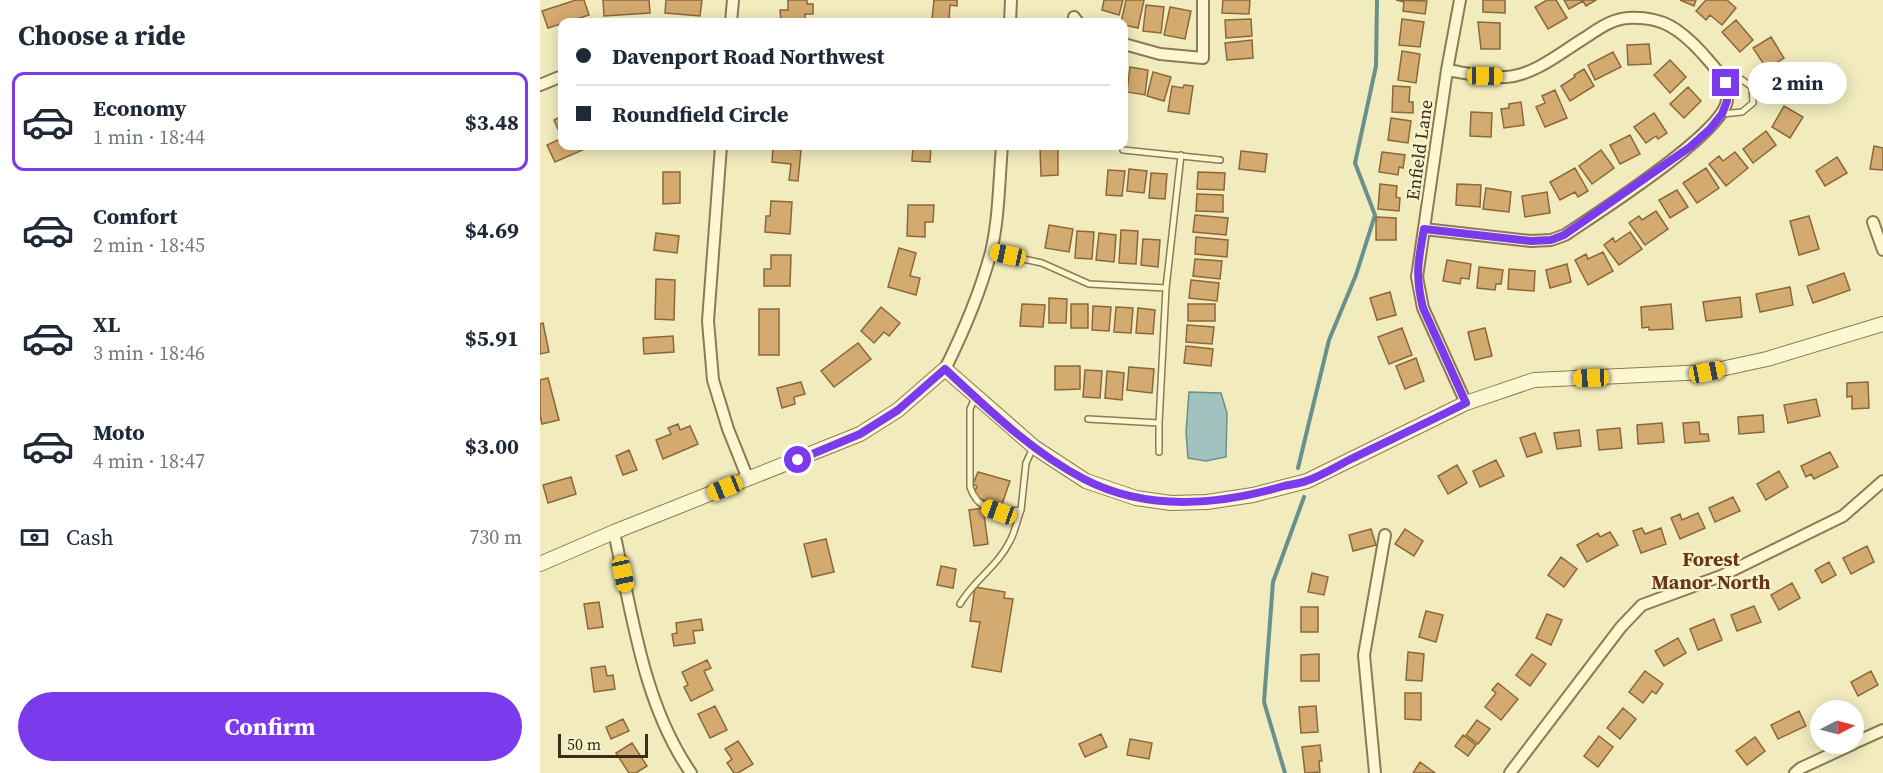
<!DOCTYPE html>
<html lang="en">
<head>
<meta charset="utf-8">
<style>
	body { margin:0; font-family:"Source Serif 4",serif; background:#f6f6f7; color:#1f2937; height:100vh; display:flex; flex-direction:column; font-size:22px; white-space:nowrap }
	* { box-sizing:border-box; margin:0 }
	p { font-size:20px; color:#747a83 }
	.icon { flex:none; width:33px; height:33px; fill:none; stroke:currentColor; stroke-width:2; stroke-linecap:round; stroke-linejoin:round }
	.map { position:relative; flex:1; overflow:hidden }
	.side { display:flex; flex-direction:column; background:#fff; width:540px }
	.side>* { flex:none }
	.guide { position:absolute; left:18px; top:18px; width:570px; height:132px; border-radius:12px; box-shadow:0 3px 15px #0003; display:grid; align-content:center; height:132px; padding:0 18px; background:#fff }
	.needle { width:39px; rotate:84deg }
	.fabs { position:absolute; left:1270px; top:700px; display:grid; gap:12px }
	.fabs a { display:grid; place-items:center; width:54px; height:54px; border-radius:50%; background:#fff; box-shadow:0 3px 15px #0003; font-size:30px }
	.scale { position:absolute; left:18px; bottom:15px; width:90px; box-sizing:border-box; padding-left:6px; border:3px solid #392e1b; border-top:0; font-size:16px; line-height:21px; white-space:nowrap; color:#392e1b; -webkit-text-stroke:4px #f8f3cd; paint-order:stroke }
	.end { position:absolute; width:27px; height:27px; margin:-14px; border:8px solid #7c3aed; background:#fff; box-shadow:0 0 0 3px #fff }
	.from { border-radius:50% }
	.bubble { position:absolute; height:42px; border-radius:21px; background:#fff; box-shadow:0 3px 15px #0003; font-size:20px; font-weight:700; line-height:42px; text-align:center }
	.car { position:absolute; width:18px; height:36px; margin:-18px -9px; border-radius:8px; box-shadow:0 0 4px 2px #0007; background:linear-gradient(#f5c518 24%,#345 0 40%,#f5c518 0 76%,#345 0 86%,#f5c518 0) }
	.guide b { display:flex; align-items:center; gap:21px; height:57px; font-size:22px }
	.guide b+b { border-top:2px solid #e0e1e3 }
	.guide i { width:15px; height:15px; background:#1f2937 }
	ul { padding:0; list-style:none }
	li { display:flex; align-items:center; gap:18px; height:99px; margin:0 12px 9px; padding:0 6px; border:3px solid transparent; border-radius:12px }
	li div { flex:1 }
	li b { display:block; font-size:22px }
	li em { font-style:normal; font-weight:700 }
	li.current { border-color:#7c3aed }
	li>.icon { width:54px; height:54px; stroke-width:1.5 }
	h2 { padding:0 18px; font-size:27px; line-height:72px }
	.pay { display:flex; align-items:center; gap:15px; height:66px; padding:0 18px; font-size:22px }
	.pay p { margin-inline-start:auto }
	.action { display:flex; gap:12px; margin-top:auto; padding:12px 18px }
	.action a { flex:1; height:69px; border-radius:36px; background:#7c3aed; color:#fff; font-size:24px; font-weight:700; line-height:69px; text-align:center }
	main { display:flex; flex:1; min-height:0 }
	.map>svg:first-child { display:block }
	.water { fill:#a1c2be; stroke:#68918e; stroke-width:1.5 }
	.lines { fill:none; stroke-linecap:round; stroke-linejoin:round }
	.stream { stroke:#68918e; stroke-width:4 }
	.building { fill:#d3aa6f; stroke:#8c6839; stroke-width:1.5 }
	.service-casing { stroke:#8b7b55; stroke-width:8 }
	.minor-casing { stroke:#8b7b55; stroke-width:14 }
	.tertiary-casing { stroke:#8b7b55; stroke-width:16 }
	.service { stroke:#fcf6d1; stroke-width:5 }
	.minor { stroke:#fcf6d1; stroke-width:10 }
	.tertiary { stroke:#fcf6d1; stroke-width:14 }
	.route { stroke:#7c3aed; stroke-width:8 }
	.labels { text-anchor:middle; dominant-baseline:central; stroke-width:5; stroke-linejoin:round; paint-order:stroke }
	.street-label { font-size:18px; fill:#392e1b; stroke:#f8f3cd }
	.neighbourhood-label { font-size:20px; font-weight:bold; fill:#693617; stroke:#f8f3cd }
</style>
</head>
<body>
<main>
<section class="side">
<h2>Choose a ride</h2>
<ul>
<li class="current"><svg class="icon" aria-label="car" viewBox="0 0 24 24"><path d="M5 17H2v-5l4-1 3-4h7l3 4 3 1v5h-3M9 17h6M6 11h13"/><circle cx="7" cy="17" r="2"/><circle cx="17" cy="17" r="2"/></svg><div><b>Economy</b><p>1 min · 18:44</p></div><em>$3.48</em></li>
<li><svg class="icon" aria-label="car" viewBox="0 0 24 24"><path d="M5 17H2v-5l4-1 3-4h7l3 4 3 1v5h-3M9 17h6M6 11h13"/><circle cx="7" cy="17" r="2"/><circle cx="17" cy="17" r="2"/></svg><div><b>Comfort</b><p>2 min · 18:45</p></div><em>$4.69</em></li>
<li><svg class="icon" aria-label="car" viewBox="0 0 24 24"><path d="M5 17H2v-5l4-1 3-4h7l3 4 3 1v5h-3M9 17h6M6 11h13"/><circle cx="7" cy="17" r="2"/><circle cx="17" cy="17" r="2"/></svg><div><b>XL</b><p>3 min · 18:46</p></div><em>$5.91</em></li>
<li><svg class="icon" aria-label="car" viewBox="0 0 24 24"><path d="M5 17H2v-5l4-1 3-4h7l3 4 3 1v5h-3M9 17h6M6 11h13"/><circle cx="7" cy="17" r="2"/><circle cx="17" cy="17" r="2"/></svg><div><b>Moto</b><p>4 min · 18:47</p></div><em>$3.00</em></li>
</ul>
<div class="pay"><svg class="icon" aria-label="cash" viewBox="0 0 24 24"><path d="M3 7h18v10H3z"/><circle cx="12" cy="12" r="2"/></svg>Cash<p>730 m</p></div>
<div class="action"><a>Confirm</a></div>
</section>
<div class="map">
<svg width="1343" height="773" viewBox="0 0 1343 773">
	<rect width="100%" height="100%" fill="#f1ebbd"/>
	<path class="water" d="M649 392 681 393 687 413 686 457 666 461 648 458 646 432Z"/>
	<g class="lines">
		<path class="stream" d="M758 468 789 340 816 275 835 215 815 163 836 66 837 0
			M745 773 724 702 733 582 764 497"/>
	</g>
	<path class="building" d="M36 0H44L49 15 8 28 2 11Z
		M63 0H109L110 13 64 16Z
		M126 0H162L160 16 125 13Z
		M248 0H267V4H273V14H265V22H241L240 10H248Z
		M394 0H417V6L410 5 409 20 392 19Z
		M564 0H583L579 15 562 10Z
		M586 0H604L598 28 584 25V22H581Z
		M683 0H710L709 14 682 13Z
		M856 0 887 1 885 14 863 11 864 2Z
		M943 0H965V13L943 12Z
		M1007 0H1016L1027 18 1008 29 995 7Z
		M1024 0H1056L1046 6 1043 1 1029 9Z
		M1140 0H1156L1154 6Z
		M1166 0H1187L1196 8 1182 25 1170 15 1166 20 1156 11Z
		M606 5 624 7 621 33 603 31Z
		M630 7 651 11 645 39 624 35Z
		M711 19 712 36 686 38 685 20Z
		M862 19 884 22 880 47 859 45Z
		M1196 20 1213 40 1200 52 1182 32Z
		M938 22 960 23V49H941Z
		M1231 37 1244 58 1227 69 1213 48Z
		M712 40 713 58 687 60 685 43Z
		M1109 44 1111 64 1088 65 1087 45Z
		M862 51 880 54 876 83 858 80Z
		M1073 52 1081 67 1055 80 1048 65Z
		M1130 60 1146 77 1130 93 1114 75Z
		M590 67 608 70 605 95 587 92Z
		M1265 68 1269 91 1251 94 1249 85H1244L1242 71Z
		M1044 69 1054 86 1030 101 1021 86 1035 77 1034 75Z
		M613 72 631 77 624 101 607 96Z
		M644 85 653 86 649 114 628 111 632 86 643 88Z
		M853 86 870 87 869 102H873V113L852 112Z
		M1148 87 1161 101 1144 118 1130 104Z
		M1015 90 1027 118 1005 127 996 107 1005 103 1002 96Z
		M981 102 984 125 964 128 961 109 969 108V104Z
		M1244 106 1263 117 1250 138 1232 127Z
		M931 112 952 113 951 137 930 136Z
		M1114 113 1127 133 1118 139 1116 136 1106 143 1094 127Z
		M22 116V138L14 120Z
		M851 118 871 121 868 143 848 140Z
		M1226 131 1236 145 1213 163 1203 149Z
		M1090 135 1100 154 1080 164 1070 145Z
		M22 138V146H43L45 149 15 162 7 145Z
		M373 146H391L390 162 372 161Z
		M500 146H518V175L501 176Z
		M1334 146 1343 148V170L1330 169Z
		M233 147 261 150 258 181 249 180 251 164 232 162Z
		M1061 150 1074 168 1052 184 1039 166Z
		M701 151 727 154 725 172 699 169Z
		M842 152 865 155 863 168 859 167 858 175 839 172Z
		M1195 152 1208 168 1186 186 1169 164 1179 156 1183 161Z
		M1297 157 1307 173 1285 186 1276 171Z
		M1035 168 1048 191 1038 197 1035 192 1020 200 1010 182Z
		M1166 168 1179 188 1157 203 1143 183Z
		M589 169 607 171 604 193 587 191Z
		M568 170 585 171 582 196 566 195Z
		M123 172H140V203L123 204Z
		M658 172 685 173 684 190 657 189Z
		M611 173 627 174 625 199 609 198Z
		M840 184 857 186 856 197 860 198 859 211 838 209Z
		M917 184 941 185 940 207 916 205Z
		M946 188 971 192 969 212 943 209Z
		M1137 190 1148 207 1130 218 1119 200Z
		M1007 192 1010 213 985 217 982 196Z
		M657 194 683 195V212L656 211Z
		M231 201 252 202 250 234 225 232 226 216H230Z
		M368 205H394L393 222H385V237L367 236Z
		M1116 211 1128 229 1105 245 1089 223 1099 216 1102 220Z
		M655 215 688 218 686 235 653 232Z
		M1269 216 1279 249 1259 255 1250 221Z
		M836 217 856 218V240H836Z
		M509 225 533 229 529 252 505 248Z
		M581 230 598 231 596 264 579 263Z
		M537 231 554 232 552 259 535 258Z
		M1090 232 1102 249 1079 265 1064 245 1073 238 1075 242Z
		M116 233 139 236 137 253 114 250Z
		M559 233 576 235 574 262 556 260Z
		M656 237 688 240 687 257 655 254Z
		M603 239 620 240 618 267 601 265Z
		M359 248 376 253 370 276 380 278 376 295 348 287Z
		M1063 252 1073 271 1048 285 1035 260 1046 254 1048 259Z
		M231 255H251L250 286H224V269H231Z
		M655 259 682 261 680 279 653 276Z
		M907 260 931 264 929 279 921 278 920 284 903 281Z
		M1027 264 1031 282 1010 288 1006 270Z
		M939 267 963 270 961 284H956L955 290 937 288Z
		M969 269 995 271 994 291 968 289Z
		M1304 273 1310 290 1273 303 1267 286Z
		M116 279 135 280 134 320 115 319Z
		M651 280 679 283 677 301 649 298Z
		M1250 287 1253 305 1220 312 1216 294Z
		M850 292 856 315 837 320 830 298Z
		M1200 297 1202 317 1166 321 1163 302Z
		M509 298 527 299 526 323H509Z
		M482 304 505 305 503 327 480 326Z
		M531 304H548V328H531Z
		M648 304H675V321H648Z
		M1131 304 1133 329 1109 330V327L1102 328 1101 307Z
		M553 306 571 307 569 331 552 330Z
		M341 307 360 323 349 336 344 332 334 343 321 331Z
		M576 307 593 308 591 333 574 332Z
		M598 308 615 310 613 334 596 333Z
		M219 309H239V355H219Z
		M3 323 9 352 0 354V324Z
		M647 325 674 327 672 344 646 342Z
		M862 328 872 355 849 364 838 337Z
		M945 328 952 356 935 360 928 332Z
		M133 336 134 352 104 354 103 338Z
		M318 343 331 359 294 387 281 371Z
		M646 346 673 349 671 366 644 363Z
		M876 358 884 381 865 389 856 366Z
		M515 366H540V389L515 390Z
		M589 367 614 369 612 393 587 390Z
		M545 370 562 371 560 398 543 397Z
		M567 371 584 373 582 400 565 398Z
		M8 378 19 420 2 424 0 415V380Z
		M261 382 265 394 254 397 255 404 242 408 237 388Z
		M1328 382 1329 408 1312 409V396L1307 397V383Z
		M1276 399 1280 416 1248 423 1244 405Z
		M1223 415 1224 432 1199 434 1198 417Z
		M1159 422 1160 434H1168L1169 441 1145 443 1143 423Z
		M1122 423 1124 442 1098 444 1097 425Z
		M138 424 140 430 150 426 158 444 123 459 116 440 131 434 128 428Z
		M1080 428 1082 448 1059 450 1057 430Z
		M1039 430 1041 446 1017 449 1014 433Z
		M995 433 1002 452 987 457 980 438Z
		M89 450 97 470 83 475 76 456Z
		M1290 452 1298 467 1274 479 1271 474 1266 477 1261 466Z
		M956 460 964 476 940 487 933 471Z
		M917 465 927 483 908 494 898 476Z
		M1239 471 1248 487 1226 500 1217 484Z
		M438 472 470 481 461 507 433 496 437 486 433 484Z
		M31 477 36 494 8 503 3 485Z
		M1193 497 1200 511 1175 522 1169 508Z
		M443 508 448 544 434 546 429 510Z
		M1158 513 1165 528 1140 539 1131 518 1140 514 1142 520Z
		M1102 528 1105 534 1121 528 1126 544 1101 553 1093 531Z
		M831 529 836 545 813 551 809 535Z
		M865 529 883 541 874 556 855 544Z
		M1070 532 1078 545 1047 562 1037 545 1058 533 1060 537Z
		M286 539 294 572 272 577 264 544Z
		M1327 546 1334 562 1311 574 1303 558Z
		M1021 557 1037 569 1024 587 1008 575Z
		M1289 562 1296 575 1282 583 1275 570Z
		M401 566 416 569 413 588 397 585Z
		M772 573 788 577 784 595 768 592Z
		M1252 583 1260 598 1239 610 1231 595Z
		M435 587 465 592 464 598 473 599 461 672 432 667 440 622 430 621Z
		M59 602 63 627 48 629 44 604Z
		M1214 606 1221 622 1197 631 1191 615Z
		M761 607H778V632H761Z
		M886 611 903 615 896 642 879 637Z
		M1007 614 1022 620 1011 645 996 638Z
		M161 619 163 630 153 631 155 643 134 646 132 634 137 633 136 623Z
		M1174 619 1182 640 1158 650 1150 629Z
		M1138 638 1146 653 1124 666 1115 651Z
		M868 652 884 654 882 681 866 680Z
		M779 654V681H761V655Z
		M992 654 1006 664 990 686 976 675Z
		M167 660 171 668 164 671 173 690 151 701 144 687 148 685 142 672Z
		M65 666 67 676 73 675 75 689 54 692 51 668Z
		M1105 671 1123 684 1116 694 1112 691 1103 703 1089 692Z
		M1331 671 1338 685 1318 696 1311 682Z
		M958 683 978 699 961 720 945 707 956 693 952 690Z
		M865 693H881V720L865 719Z
		M175 706 187 730 170 738 158 714Z
		M776 706 778 732 761 733 759 707Z
		M1083 708 1096 719 1080 739 1067 728Z
		M1259 711 1266 726 1238 739 1231 725Z
		M83 719 89 731 71 739 66 727Z
		M937 720 950 729 938 744 926 735Z
		M561 734 567 747 545 757 539 744Z
		M923 735 936 745 928 756 915 746Z
		M1059 736 1073 747 1058 767 1044 756Z
		M1215 737 1225 751 1207 765 1196 751Z
		M590 739 612 743 609 759 587 755Z
		M198 741 213 764 198 773H194L187 763 192 759 185 749Z
		M92 743 107 766 96 773H89L76 753Z
		M780 745 782 761H779L780 772 765 773 762 747Z
		M880 762 895 773H873Z"/>
	<g class="lines">
		<g class="service-casing">
			<path id="service" d="M1180 73 1198 77 1212 87 1213 103 1202 112 1182 114
				M583 150 680 160
				M451 252 502 263 549 284 626 288 619 423 548 419
				M626 288 641 155
				M435 398 430 409V487C438 512 459 512 481 510L486 463 493 448
				M619 452V423
				M420 604C433 581 458 566 470 541 475 532 477 520 481 510"/>
		</g>
		<g class="minor-casing">
			<path id="minor" d="M920 0 907 70 877 277 883 308 926 403
				M534 17 538 22
				M191 22 193 0
				M470 22 471 0
				M584 44 620 54 663 58V0
				M0 85 22 76
				M181 146 168 321 173 380 188 429 208 479
				M1333 222 1343 250
				M884 229 991 241 1011 240 1025 235C1056 214 1184 133 1187 100 1189 80 1174 67 1162 53 1140 29 1122 16 1088 18 1071 19 1057 30 1043 39 1019 54 994 75 966 77 946 78 926 73 907 70
				M405 369C424 331 440 293 451 252 459 218 459 181 462 146
				M74 532C92 613 103 704 151 773
				M1314 743 1343 730
				M835 773 824 655 845 535
				M970 773 1081 627 1102 605 1181 576 1303 516 1343 481
				M1255 773 1261 768 1313 744"/>
		</g>
		<g class="tertiary-casing">
			<path id="tertiary" d="M0 564 74 532 320 434 358 410 405 369 494 447 546 481 596 498 631 503 667 502 713 495 767 481 926 403 994 380 1167 372 1227 359 1343 324"/>
		</g>
		<use href="#service" class="service"/>
		<use href="#minor" class="minor"/>
		<use href="#tertiary" class="tertiary"/>
	</g>
	<g class="lines">
		<path class="route" d="M258 460 320 434 358 410 405 369C448 409 492 452 544 479 607 512 679 505 744 486 751 484 759 484 766 481 781 476 797 466 811 459 850 440 888 422 926 403L883 308C875 275 878 262 884 229L991 241 1011 240 1024 235 1150 147 1170 129 1182 114 1187 101 1186 83"/>
	</g>
	<g class="labels">
		<g class="street-label">
			<text transform="translate(879 150) rotate(-82)">Enfield Lane</text>
		</g>
		<g class="neighbourhood-label">
			<text x="1171" y="559">Forest<tspan x="1171" dy="23">Manor North</tspan></text>
		</g>
	</g>
</svg>
<div class="fabs">
<a><svg class="needle" viewBox="-14 -14 28 28"><path d="M0-13l5 13h-10z" fill="#e53935"/><path d="M0 13l5-13h-10z" fill="#747a83"/></svg></a>
</div>
<div class="scale">50 m</div>
<i class="end from" style="left:258px;top:460px"></i>
<i class="end" style="left:1186px;top:83px"></i>
<div class="bubble" style="left:1208px;top:62px;width:99px">2 min</div>
<i class="car" style="left:945px;top:76px;rotate:91deg"></i>
<i class="car" style="left:468px;top:255px;rotate:282deg"></i>
<i class="car" style="left:1167px;top:372px;rotate:79deg"></i>
<i class="car" style="left:1051px;top:378px;rotate:268deg"></i>
<i class="car" style="left:185px;top:488px;rotate:248deg"></i>
<i class="car" style="left:459px;top:512px;rotate:290deg"></i>
<i class="car" style="left:83px;top:574px;rotate:168deg"></i>
<div class="guide">
<b><i class="from"></i>Davenport Road Northwest</b>
<b><i></i>Roundfield Circle</b>
</div>
</div>
</main>
</body>
</html>
